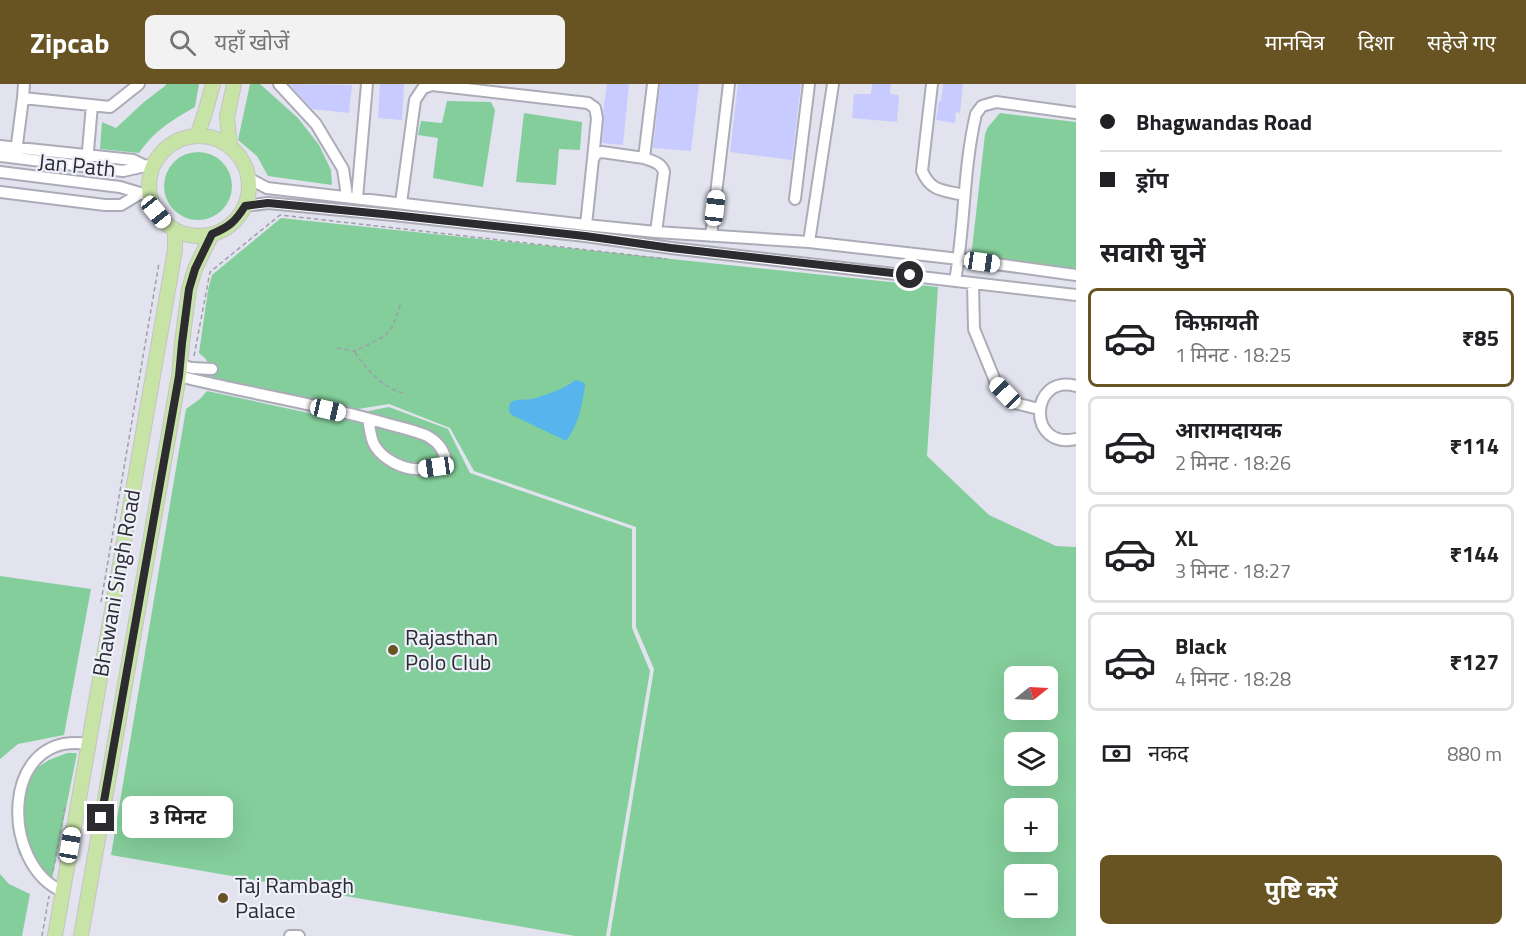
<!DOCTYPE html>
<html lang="hi">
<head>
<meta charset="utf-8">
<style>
	body { margin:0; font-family:"Titillium Web","Noto Sans Devanagari",sans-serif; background:#f2f2f2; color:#202124; height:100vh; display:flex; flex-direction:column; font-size:22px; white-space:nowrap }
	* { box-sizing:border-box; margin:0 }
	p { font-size:20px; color:#757577 }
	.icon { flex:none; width:33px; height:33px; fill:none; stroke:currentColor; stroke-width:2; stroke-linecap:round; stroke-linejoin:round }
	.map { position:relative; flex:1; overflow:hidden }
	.details { display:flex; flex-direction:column; background:#fff; width:450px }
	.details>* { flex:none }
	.banner { display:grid; align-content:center; height:132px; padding:0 24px; background:#fff }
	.needle { width:39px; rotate:72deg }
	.buttons { position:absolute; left:1004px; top:582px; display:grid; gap:12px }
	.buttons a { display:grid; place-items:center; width:54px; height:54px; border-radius:9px; background:#fff; box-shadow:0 6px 24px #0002; font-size:30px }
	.end { position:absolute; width:27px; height:27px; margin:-14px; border:8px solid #2b2b30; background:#fff; box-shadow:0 0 0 3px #fff }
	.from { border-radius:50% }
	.bubble { position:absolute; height:42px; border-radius:9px; background:#fff; box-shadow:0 6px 24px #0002; font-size:20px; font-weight:700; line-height:42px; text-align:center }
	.car { position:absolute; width:18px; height:36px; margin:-18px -9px; border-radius:8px; box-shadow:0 0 4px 2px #0007; background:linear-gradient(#fff 24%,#345 0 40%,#fff 0 76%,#345 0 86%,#fff 0) }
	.banner b { display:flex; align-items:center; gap:21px; height:57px; font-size:22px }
	.banner b+b { border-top:2px solid #e0e0e0 }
	.banner i { width:15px; height:15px; background:#202124 }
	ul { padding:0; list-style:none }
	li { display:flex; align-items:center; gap:18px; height:99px; margin:0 12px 9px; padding:0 12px; border:3px solid #e0e0e0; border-radius:9px }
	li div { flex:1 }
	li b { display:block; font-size:22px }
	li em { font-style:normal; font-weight:700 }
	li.active { border-color:#685322 }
	li>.icon { width:54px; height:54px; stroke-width:1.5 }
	h2 { padding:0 24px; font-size:27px; line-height:72px }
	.pay { display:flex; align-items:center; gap:15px; height:66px; padding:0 24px; font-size:22px }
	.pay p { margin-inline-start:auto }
	.action { display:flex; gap:12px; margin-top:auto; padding:12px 24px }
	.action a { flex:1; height:69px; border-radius:9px; background:#685322; color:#fff; font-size:24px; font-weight:700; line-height:69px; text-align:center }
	header { display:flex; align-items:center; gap:36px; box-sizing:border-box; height:84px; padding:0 30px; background:#685322; color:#fff }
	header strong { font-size:28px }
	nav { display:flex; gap:33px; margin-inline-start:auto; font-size:21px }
	.search { width:420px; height:54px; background:#f2f2f2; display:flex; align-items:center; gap:15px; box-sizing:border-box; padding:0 21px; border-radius:9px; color:#757577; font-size:22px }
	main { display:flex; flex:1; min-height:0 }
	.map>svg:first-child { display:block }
	.green { fill:#84ce9b; fill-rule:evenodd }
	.water { fill:#58b4ec }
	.building { fill:#c8cbff }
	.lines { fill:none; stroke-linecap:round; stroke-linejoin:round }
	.minor-casing { stroke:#abacb7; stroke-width:14 }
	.major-casing { stroke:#c4c4c5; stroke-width:16 }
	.path { stroke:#9e9fa8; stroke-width:1.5; stroke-dasharray:4.5 3; stroke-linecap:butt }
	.minor { stroke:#fff; stroke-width:10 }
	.major { stroke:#c7e3a6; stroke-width:14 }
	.route { stroke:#2b2b30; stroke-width:8 }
	.poi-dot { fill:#685322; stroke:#eff0fc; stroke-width:2 }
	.labels { text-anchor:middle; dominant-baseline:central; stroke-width:4.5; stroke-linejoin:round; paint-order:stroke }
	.street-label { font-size:22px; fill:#2b2b30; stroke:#eff0fc }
	.poi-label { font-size:22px; fill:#2b2b30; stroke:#eff0fc; text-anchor:start }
</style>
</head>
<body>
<header>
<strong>Zipcab</strong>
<div class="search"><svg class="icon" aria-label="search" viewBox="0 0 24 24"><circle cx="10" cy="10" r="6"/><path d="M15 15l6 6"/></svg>यहाँ खोजें</div>
<nav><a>मानचित्र</a><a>दिशा</a><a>सहेजे गए</a></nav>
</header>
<main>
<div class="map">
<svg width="1076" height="852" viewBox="0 0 1076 852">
	<rect width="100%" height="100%" fill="#e2e3ef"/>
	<path class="green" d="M166 0H199L195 23C171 37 155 46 139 69L100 65 102 38 116 44 144 18 165 2Z
		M250 0H260L298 34 319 61 331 86 332 101 268 92 257 72 238 56Z
		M447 17 491 18 495 26 483 103 433 94 438 54 418 51 421 37 442 39Z
		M524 29 582 38 580 66 559 65 556 101 516 98Z
		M1000 29 1076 38V185L971 174 985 50 988 43Z
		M164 102a34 34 0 1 1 68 0a34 34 0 1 1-68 0Z
		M281 134 938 203 927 372 989 431 1056 462 1076 463V852H610L654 585 636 543V443L474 387 450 344 389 320 358 325 211 293 213 287 205 274 199 269 208 206 212 191ZM1014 592H1047V626H1014ZM1014 658H1047V692H1014ZM1014 724H1047V758H1014ZM1014 790H1047V824H1014Z
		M207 307 332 334 389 323 448 345 470 389 632 445V544L650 587 606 852H575L111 771 186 325 200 315Z
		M0 492 91 505 64 651 18 660 0 675Z
		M67 669H77L52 795 31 783 19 770 12 742 15 716 34 686 49 676Z
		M0 790 9 800 30 810 22 852H0Z"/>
	<path class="water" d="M576 296 583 298 585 301C582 322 579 340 566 357L510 330C509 325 508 319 513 317 516 315 527 316 532 315 547 311 563 305 576 296Z"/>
	<path class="building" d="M289 0 352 1 349 29 312 25Z
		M380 0H404L402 36 378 34Z
		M607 0H629L623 61 602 59 604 35 603 27Z
		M660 0H699L691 67 653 64Z
		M738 0H801L792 76 730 68Z
		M872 0H891L890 10 899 11 897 38 852 34 854 10H871Z
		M943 0H963L960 29 956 28 955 39 936 36 939 17H941Z"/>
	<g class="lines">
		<g class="minor-casing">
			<path id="minor" d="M24 0 23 14 110 23 139 0
				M279 0 316 40 343 85 347 112
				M653 0 644 74C652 77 662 79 664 88L656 148
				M932 0 922 87C931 108 943 106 964 111
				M0 62 133 76 145 82
				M16 68 23 14
				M0 72 123 87 154 80
				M87 78 92 21
				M0 88 120 103 150 112
				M248 94 267 104 586 141 656 148 809 158 959 175 1076 191
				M0 108 105 121H121L141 109
				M357 114 367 0
				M795 115 809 0
				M401 119 415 16 423 4 432 1 588 19 595 24 597 34 593 75
				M245 122 268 119 393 131 585 152 671 164 1076 211
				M586 141 593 75 597 69 602 68 644 74
				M711 152 729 0
				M809 158 833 0
				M955 197C965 142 963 85 976 30L982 22 996 18 1076 29
				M973 199 974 245 996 299 1015 319 1039 325
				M180 281 192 284 212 285
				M179 292C246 309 315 319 381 338 393 342 419 347 429 353 439 359 445 367 446 379 437 382 428 385 419 385 403 386 383 375 375 362 370 354 370 343 368 335
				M1076 302C1030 289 1026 366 1076 355
				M62 807C0 780 0 647 87 660
				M290 852H299"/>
		</g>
		<g class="major-casing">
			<path id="major" d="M197 52 205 29 213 0
				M149 102a50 50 0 1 1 100 0a50 50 0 1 1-100 0Z
				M230 62 227 33 234 0
				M55 852 175 166V146
				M81 852 179 292 182 259 189 205 195 185 212 150"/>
		</g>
		<path class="path" d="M337 264 355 267 385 252 393 242 401 219
			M355 268C368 288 382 303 405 310
			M194 272 210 188 280 131 667 175
			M101 518 159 179
			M53 787 65 723
			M42 852 49 812"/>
		<use href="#minor" class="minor"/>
		<use href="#major" class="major"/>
	</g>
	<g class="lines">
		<path class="route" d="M101 734 179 292 182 259 189 205 195 185 212 150C229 143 235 138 245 122L268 119 393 131 585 152 671 164 910 191"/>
	</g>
	<g class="poi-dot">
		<circle cx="393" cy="566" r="6"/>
		<circle cx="223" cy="814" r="6"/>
	</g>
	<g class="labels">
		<g class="street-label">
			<text transform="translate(77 81) rotate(6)">Jan Path</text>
			<text transform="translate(116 499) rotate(-80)">Bhawani Singh Road</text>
		</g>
		<g class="poi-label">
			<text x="405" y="553">Rajasthan<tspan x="405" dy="25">Polo Club</tspan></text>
			<text x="235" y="801">Taj Rambagh<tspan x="235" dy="25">Palace</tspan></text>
		</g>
	</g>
</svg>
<div class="buttons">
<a><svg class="needle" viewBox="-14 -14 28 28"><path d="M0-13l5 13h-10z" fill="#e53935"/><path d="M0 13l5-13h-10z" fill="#757577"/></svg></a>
<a><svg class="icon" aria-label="layers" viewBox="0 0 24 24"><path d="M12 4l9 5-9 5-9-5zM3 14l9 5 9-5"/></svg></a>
<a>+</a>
<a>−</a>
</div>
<i class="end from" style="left:910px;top:191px"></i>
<i class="end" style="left:101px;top:734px"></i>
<div class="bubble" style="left:122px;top:712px;width:111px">3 मिनट</div>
<i class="car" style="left:715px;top:124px;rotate:7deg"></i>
<i class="car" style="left:156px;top:128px;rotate:141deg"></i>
<i class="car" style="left:982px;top:178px;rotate:98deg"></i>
<i class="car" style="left:1005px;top:309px;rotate:316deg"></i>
<i class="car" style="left:328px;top:326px;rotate:103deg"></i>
<i class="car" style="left:436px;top:383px;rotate:262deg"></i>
<i class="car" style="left:70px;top:761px;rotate:10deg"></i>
</div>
<section class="details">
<div class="banner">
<b><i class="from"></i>Bhagwandas Road</b>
<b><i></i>ड्रॉप</b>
</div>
<h2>सवारी चुनें</h2>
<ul>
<li class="active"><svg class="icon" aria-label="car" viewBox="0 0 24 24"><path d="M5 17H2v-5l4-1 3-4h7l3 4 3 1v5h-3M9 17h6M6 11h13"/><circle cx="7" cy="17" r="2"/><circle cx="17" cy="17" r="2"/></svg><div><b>किफ़ायती</b><p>1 मिनट · 18:25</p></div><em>₹85</em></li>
<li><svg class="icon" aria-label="car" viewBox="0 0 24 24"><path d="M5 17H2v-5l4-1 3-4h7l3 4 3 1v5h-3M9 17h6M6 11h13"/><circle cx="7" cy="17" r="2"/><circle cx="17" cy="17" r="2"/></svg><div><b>आरामदायक</b><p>2 मिनट · 18:26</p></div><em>₹114</em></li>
<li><svg class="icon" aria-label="car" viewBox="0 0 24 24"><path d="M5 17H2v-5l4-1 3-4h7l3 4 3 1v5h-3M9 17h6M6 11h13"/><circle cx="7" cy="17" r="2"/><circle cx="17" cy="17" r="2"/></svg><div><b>XL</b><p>3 मिनट · 18:27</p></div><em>₹144</em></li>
<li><svg class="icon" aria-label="car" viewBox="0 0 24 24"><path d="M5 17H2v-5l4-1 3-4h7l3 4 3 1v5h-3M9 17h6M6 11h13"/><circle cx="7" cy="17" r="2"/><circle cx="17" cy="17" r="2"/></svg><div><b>Black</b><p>4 मिनट · 18:28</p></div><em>₹127</em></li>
</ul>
<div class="pay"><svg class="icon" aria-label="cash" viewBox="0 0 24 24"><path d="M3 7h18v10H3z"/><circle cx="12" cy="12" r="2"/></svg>नकद<p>880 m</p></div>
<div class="action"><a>पुष्टि करें</a></div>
</section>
</main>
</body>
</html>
